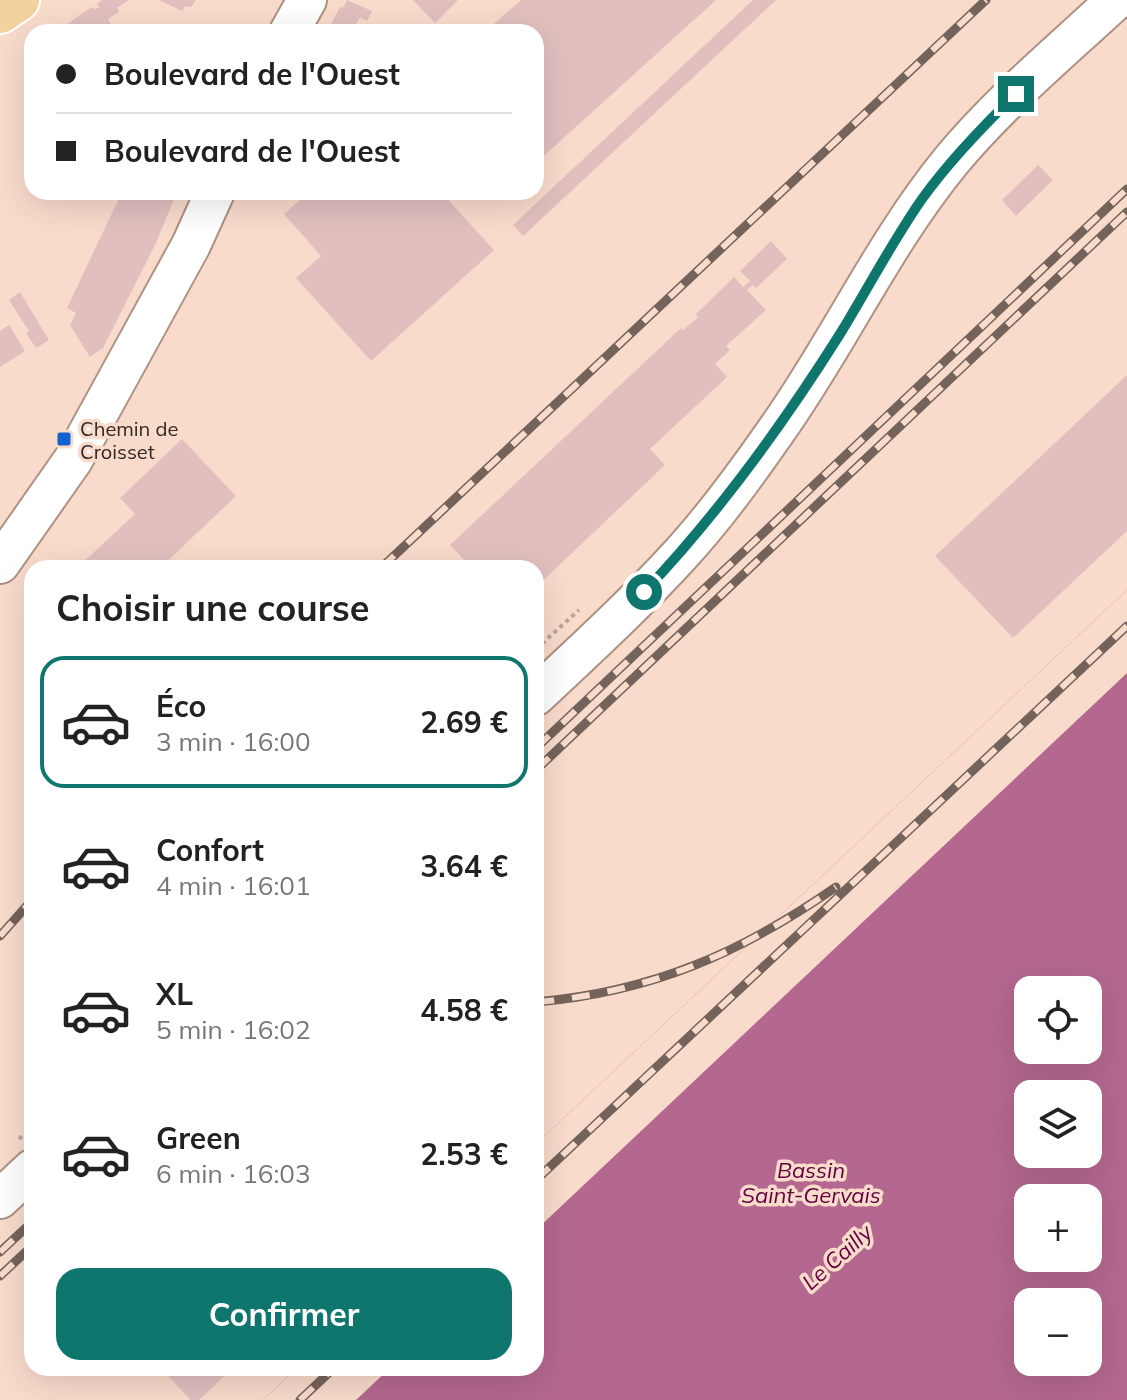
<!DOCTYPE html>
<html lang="fr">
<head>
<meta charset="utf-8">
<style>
	body { margin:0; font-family:Mulish,sans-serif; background:#f6f6f6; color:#222; height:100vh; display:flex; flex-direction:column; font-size:30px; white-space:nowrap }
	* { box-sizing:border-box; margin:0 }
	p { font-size:26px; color:#767676 }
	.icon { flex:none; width:44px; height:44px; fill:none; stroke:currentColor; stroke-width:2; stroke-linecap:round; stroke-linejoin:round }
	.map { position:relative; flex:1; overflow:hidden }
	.panel { position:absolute; left:24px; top:560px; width:520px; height:816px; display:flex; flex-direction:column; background:#fff; border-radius:24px; box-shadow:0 8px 32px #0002 }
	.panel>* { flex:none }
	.guide { position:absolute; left:24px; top:24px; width:520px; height:176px; border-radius:24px; box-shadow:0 8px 32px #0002; display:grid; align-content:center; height:176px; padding:0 32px; background:#fff }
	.buttons { position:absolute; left:1014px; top:976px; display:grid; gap:16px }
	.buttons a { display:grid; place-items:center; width:88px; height:88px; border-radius:16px; background:#fff; box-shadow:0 8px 32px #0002; font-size:40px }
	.end { position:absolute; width:36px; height:36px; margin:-18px; border:10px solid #0f766e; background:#fff; box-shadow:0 0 0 4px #fff }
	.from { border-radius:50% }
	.guide b { display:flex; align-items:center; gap:28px; height:76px; font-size:30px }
	.guide b+b { border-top:2px solid #e0e0e0 }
	.guide i { width:20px; height:20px; background:#222 }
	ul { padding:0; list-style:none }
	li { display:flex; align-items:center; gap:24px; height:132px; margin:0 16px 12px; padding:0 16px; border:4px solid transparent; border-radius:24px }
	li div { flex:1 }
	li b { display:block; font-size:30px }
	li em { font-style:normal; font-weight:700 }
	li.on { border-color:#0f766e }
	li>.icon { width:72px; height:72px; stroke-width:1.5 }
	h2 { padding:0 32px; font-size:36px; line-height:96px }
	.cta { display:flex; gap:16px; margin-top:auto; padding:16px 32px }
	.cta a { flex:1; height:92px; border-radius:24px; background:#0f766e; color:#fff; font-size:32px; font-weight:700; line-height:92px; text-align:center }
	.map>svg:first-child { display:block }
	.water { fill:#b4688f; fill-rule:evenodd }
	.pier { fill:#f8dbcb }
	.building { fill:#e1bfbf }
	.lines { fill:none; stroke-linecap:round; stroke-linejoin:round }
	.secondary-casing { stroke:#ad9284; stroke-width:42 }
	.primary-casing { stroke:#fff; stroke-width:46 }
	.path { stroke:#bca497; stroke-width:4; stroke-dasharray:4 4; stroke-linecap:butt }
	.secondary { stroke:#fff; stroke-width:38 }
	.primary { stroke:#f2d39d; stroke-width:42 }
	.rail-casing { stroke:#74635a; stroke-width:9 }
	.rail { stroke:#f8dbcb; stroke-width:6; stroke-dasharray:18; stroke-linecap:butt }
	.route { stroke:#0f766e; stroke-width:10 }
	.poi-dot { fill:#1263cd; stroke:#f8dbcb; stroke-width:3 }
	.labels { text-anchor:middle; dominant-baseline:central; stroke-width:7; stroke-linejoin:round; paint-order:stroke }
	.poi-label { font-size:20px; fill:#322721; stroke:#f8dbcb; text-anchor:start }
	.water-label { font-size:22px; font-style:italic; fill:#630040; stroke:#f8dbcb }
</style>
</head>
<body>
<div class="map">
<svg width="1127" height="1400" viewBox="0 0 1127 1400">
	<rect width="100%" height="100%" fill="#f8dbcb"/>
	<path class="water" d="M1127 590V1400H263L297 1368H536V1144ZM1028 990H1088V1050H1028ZM1028 1094H1088V1154H1028ZM1028 1198H1088V1258H1028ZM1028 1302H1088V1362H1028Z"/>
	<path class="pier" d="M1127 590V673L536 1230V1144Z
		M297 1368H390L356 1400H263Z"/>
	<path class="building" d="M102 0H129L117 8 119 12 108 19 111 24 99 32H68L64 26 92 7 94 10 99 7 97 4Z
		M159 0H196L191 7 185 6 182 11Z
		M347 0 372 11 367 21 360 17 352 32H327L340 7 343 8Z
		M413 0H458L435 23Z
		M521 0H716L536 163V32H485Z
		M753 0H776L523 236 513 225Z
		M1038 165 1053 180 1016 216 1002 200Z
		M122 192H177L156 243 103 348 90 357 70 325 76 313 67 308Z
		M309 192H441L494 250 371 361 296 278 321 256 284 214Z
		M771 241 787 259 756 288 753 285 747 290 766 310 726 346 730 350 715 364 727 377 650 449 665 465 536 587V568H472L450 545 681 328 683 330 698 317 696 314 734 277 743 287 750 281 740 271Z
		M20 292 49 340 36 348 26 333 29 331 9 300Z
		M9 325 25 351 0 367V331Z
		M1127 375V531L1013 638 935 556Z
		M182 439 236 496 160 568H77L135 514 120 498Z
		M160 1368H233L199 1400H191Z"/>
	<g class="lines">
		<g class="secondary-casing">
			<path id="secondary" d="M289 32 307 0
				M0 564 73 460 191 245 215 192
				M536 696C585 650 634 605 679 556 715 517 746 474 776 431 838 344 883 244 951 161 1000 102 1060 52 1116 0
				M0 1199 32 1169"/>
		</g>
		<g class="primary-casing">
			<path id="primary" d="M0 12 18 0"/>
		</g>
		<path class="path" d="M536 649 579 610
			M19 1139 32 1127"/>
		<use href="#secondary" class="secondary"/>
		<use href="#primary" class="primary"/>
		<g class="rail-casing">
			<path id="rail" d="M381 568 986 0
				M536 748 1127 189
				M536 770 1127 212
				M0 936 32 900
				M536 1002C652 992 741 953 836 887
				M536 1180 1127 626
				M0 1252 32 1222
				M0 1276 32 1246
				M300 1400 334 1368"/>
		</g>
		<use href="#rail" class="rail"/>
	</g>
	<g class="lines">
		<path class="route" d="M644 592C719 513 782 426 840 334 867 290 892 242 922 199 950 160 982 127 1016 94"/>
	</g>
	<rect class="poi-dot" x="56" y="431" width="16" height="16" rx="4"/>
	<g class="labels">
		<g class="poi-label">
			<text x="80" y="428">Chemin de<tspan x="80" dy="23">Croisset</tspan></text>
		</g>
		<g class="water-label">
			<text x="811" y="1170">Bassin<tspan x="811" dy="25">Saint-Gervais</tspan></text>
			<text transform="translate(837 1257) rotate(-42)">Le Cailly</text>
		</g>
	</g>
</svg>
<div class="buttons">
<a><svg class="icon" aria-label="locate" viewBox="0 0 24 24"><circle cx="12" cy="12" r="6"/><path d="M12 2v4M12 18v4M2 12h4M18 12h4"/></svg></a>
<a><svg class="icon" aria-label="layers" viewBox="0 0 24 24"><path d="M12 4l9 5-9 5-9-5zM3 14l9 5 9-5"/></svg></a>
<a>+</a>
<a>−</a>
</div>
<i class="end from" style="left:644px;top:592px"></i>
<i class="end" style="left:1016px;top:94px"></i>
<div class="guide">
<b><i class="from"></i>Boulevard de l'Ouest</b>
<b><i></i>Boulevard de l'Ouest</b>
</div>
<section class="panel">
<h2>Choisir une course</h2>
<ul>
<li class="on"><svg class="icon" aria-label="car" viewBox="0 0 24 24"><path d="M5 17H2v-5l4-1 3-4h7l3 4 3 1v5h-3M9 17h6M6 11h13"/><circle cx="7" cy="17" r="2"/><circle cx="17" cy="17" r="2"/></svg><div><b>Éco</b><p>3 min · 16:00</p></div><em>2.69 €</em></li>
<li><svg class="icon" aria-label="car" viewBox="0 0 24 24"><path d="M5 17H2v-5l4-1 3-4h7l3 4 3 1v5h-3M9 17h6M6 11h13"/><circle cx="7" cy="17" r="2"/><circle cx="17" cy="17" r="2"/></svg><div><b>Confort</b><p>4 min · 16:01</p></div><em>3.64 €</em></li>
<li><svg class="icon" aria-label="car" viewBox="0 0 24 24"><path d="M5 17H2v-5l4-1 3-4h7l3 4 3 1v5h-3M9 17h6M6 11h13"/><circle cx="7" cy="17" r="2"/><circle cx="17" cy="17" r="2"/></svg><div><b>XL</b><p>5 min · 16:02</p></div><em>4.58 €</em></li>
<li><svg class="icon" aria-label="car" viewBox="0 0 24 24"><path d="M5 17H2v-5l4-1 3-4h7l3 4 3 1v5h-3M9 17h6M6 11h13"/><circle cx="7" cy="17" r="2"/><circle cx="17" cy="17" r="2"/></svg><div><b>Green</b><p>6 min · 16:03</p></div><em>2.53 €</em></li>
</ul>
<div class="cta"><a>Confirmer</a></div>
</section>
</div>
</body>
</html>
